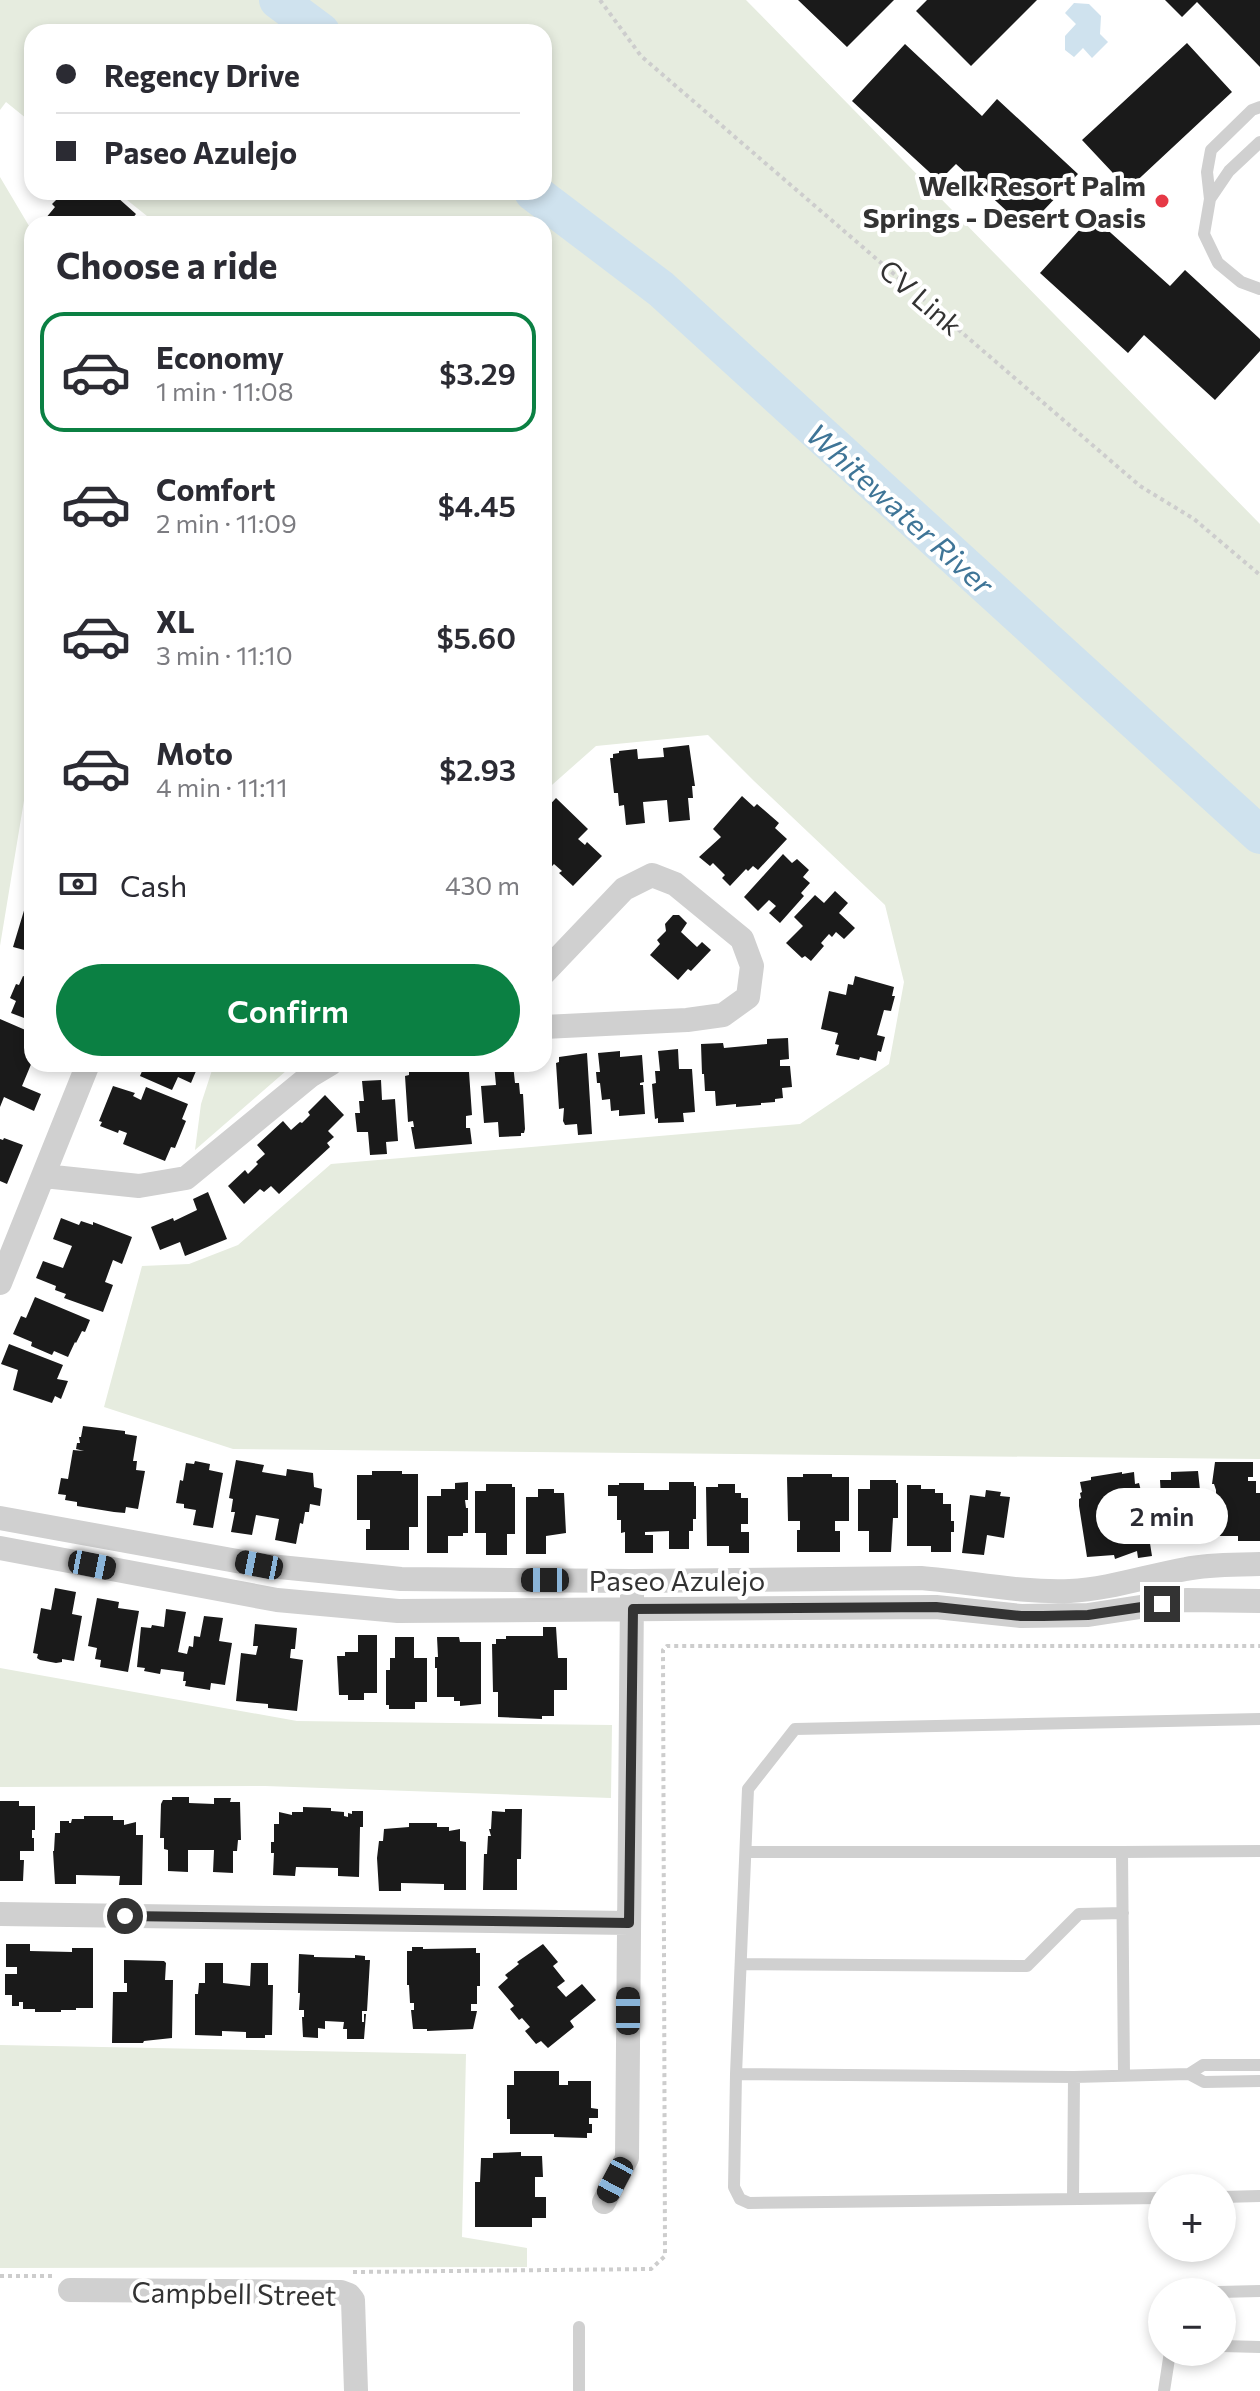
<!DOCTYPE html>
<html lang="en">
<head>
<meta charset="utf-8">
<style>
	body { margin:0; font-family:Commissioner,sans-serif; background:#f2f2f3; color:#2b2b33; height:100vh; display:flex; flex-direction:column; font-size:30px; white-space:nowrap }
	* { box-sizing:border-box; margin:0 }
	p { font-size:26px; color:#7c7c81 }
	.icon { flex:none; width:44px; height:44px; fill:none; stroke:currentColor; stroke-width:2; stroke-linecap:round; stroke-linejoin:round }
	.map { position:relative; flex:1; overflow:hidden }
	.sheet { position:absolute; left:24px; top:216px; width:528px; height:856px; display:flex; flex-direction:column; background:#fff; border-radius:24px; box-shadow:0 4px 12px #0003 }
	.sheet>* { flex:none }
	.top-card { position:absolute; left:24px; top:24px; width:528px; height:176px; border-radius:24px; box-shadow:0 4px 12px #0003; display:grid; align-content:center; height:176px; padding:0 32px; background:#fff }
	.fabs { position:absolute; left:1148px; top:2174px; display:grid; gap:16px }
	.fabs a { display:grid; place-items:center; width:88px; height:88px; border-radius:50%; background:#fff; box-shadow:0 4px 12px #0003; font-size:40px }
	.end { position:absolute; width:36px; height:36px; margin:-18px; border:10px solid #333; background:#fff; box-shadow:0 0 0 4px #fff }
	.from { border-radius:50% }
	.bubble { position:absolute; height:56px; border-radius:28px; background:#fff; box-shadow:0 4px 12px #0003; font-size:26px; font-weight:600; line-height:56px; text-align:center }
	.car { position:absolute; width:24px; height:48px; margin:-24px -12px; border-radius:10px; box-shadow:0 0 6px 2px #0007; background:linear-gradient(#222 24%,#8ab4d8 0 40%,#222 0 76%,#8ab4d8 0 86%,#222 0) }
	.top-card b { display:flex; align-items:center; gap:28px; height:76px; font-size:30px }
	.top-card b+b { border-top:2px solid #e1e1e2 }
	.top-card i { width:20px; height:20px; background:#2b2b33 }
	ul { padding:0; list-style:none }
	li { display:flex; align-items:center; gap:24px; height:120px; margin:0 16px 12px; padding:0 16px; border:4px solid transparent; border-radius:24px }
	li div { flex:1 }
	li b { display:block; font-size:30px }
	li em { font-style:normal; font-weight:600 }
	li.active { border-color:#0b8043 }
	li>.icon { width:72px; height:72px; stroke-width:1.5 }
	h2 { padding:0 32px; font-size:36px; line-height:96px }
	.pay { display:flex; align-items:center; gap:20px; height:88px; padding:0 32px; font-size:30px }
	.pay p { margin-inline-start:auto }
	.action { display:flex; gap:16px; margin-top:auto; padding:16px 32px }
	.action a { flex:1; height:92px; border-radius:48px; background:#0b8043; color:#fff; font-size:32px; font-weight:600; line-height:92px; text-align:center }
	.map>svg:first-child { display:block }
	.green { fill:#e6ecdf }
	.water { fill:#cfe2ee }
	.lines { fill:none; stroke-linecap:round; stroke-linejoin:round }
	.river { stroke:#cfe2ee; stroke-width:38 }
	.building { fill:#1a1a1a }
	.path { stroke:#cdcdcd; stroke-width:4; stroke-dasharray:4 4; stroke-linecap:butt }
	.service { stroke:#d0d0d0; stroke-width:12 }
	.minor { stroke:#d0d0d0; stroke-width:24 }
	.route { stroke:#333; stroke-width:10 }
	.poi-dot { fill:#e63946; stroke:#fff; stroke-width:3 }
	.labels { text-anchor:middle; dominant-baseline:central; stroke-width:8; stroke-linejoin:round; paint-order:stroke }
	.poi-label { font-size:28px; font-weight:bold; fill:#333; stroke:#fff; text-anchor:end }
	.street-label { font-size:28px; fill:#333; stroke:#fff }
	.water-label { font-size:30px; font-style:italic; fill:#3f7597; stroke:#fff }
</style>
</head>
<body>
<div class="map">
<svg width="1260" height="2391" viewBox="0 0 1260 2391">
	<rect width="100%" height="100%" fill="#fff"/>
	<path class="green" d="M0 0H746L1260 524V1459L233 1449 104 1407 142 1266 189 1264 238 1245 331 1164 800 1124 889 1064 904 982 885 905 754 781 708 735 596 746 544 792V224H157L117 192H544V32H32V123L6 102 0 110Z
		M0 177 32 231V752L0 946Z
		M214 1064H294L195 1150 201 1104Z
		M0 1668 297 1721 612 1725 611 1798 265 1786 0 1787Z
		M0 2045 466 2054 462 2237 527 2248V2267L0 2268Z"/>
	<path class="water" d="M1074 3 1089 4 1101 16 1100 34 1108 42 1092 58 1083 48 1074 57 1065 50V36L1076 24 1065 13Z"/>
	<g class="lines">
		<path class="river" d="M278 0 321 32
			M533 192 661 289 1260 835"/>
	</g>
	<path class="building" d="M798 0H894L847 47Z
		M927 0H1037L971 66 916 11Z
		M1165 0H1260V67L1197 2 1182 17Z
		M1187 43 1232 92 1128 189 1082 140Z
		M905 44 982 116 997 99 1078 174 1026 229 956 164 939 181 852 101Z
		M64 192H106L114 200 117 197 136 214 128 224H50L45 219 55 207 52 204Z
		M1092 216 1170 286 1185 270 1260 339V351L1215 400 1144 335 1128 353 1040 273Z
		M689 745 695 786H692L693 798H688L690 820 669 822 667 800 643 802 645 823 626 825 624 805 619 806 618 793H614L610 758H613V754L619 753V751L637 749 638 759 664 757 663 748Z
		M742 796 754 807 757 804 779 823 775 828 787 839 758 870 753 866 748 871 746 869 730 886 722 878 725 875 713 863 710 866 699 857 721 837 713 829Z
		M556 798 588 829 578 839 585 845 587 842 602 856 573 886 559 873 562 871 554 864 544 875V811Z
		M783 854 792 863 797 859 809 870 803 877 810 883 801 893 804 896 780 923 769 913 776 906 769 900 758 911 744 897Z
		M835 891 848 903 839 913 855 928 844 939 836 932 832 937 829 934 821 943 824 946 811 961 805 956 802 958 786 943 803 926 794 917 815 895 824 903Z
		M29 894H32V952L13 947Z
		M673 915H679L687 923 681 932 697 947 702 942 711 950 691 971 688 969 678 980 650 955 660 944 657 940 666 931 665 924Z
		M23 976 32 979V1021L11 1013 16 1001 10 998 16 984 19 985Z
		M855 976 894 987 892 996H895L891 1011 884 1010 877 1035 885 1037 881 1052 878 1051 876 1061 860 1057 859 1060 836 1055 839 1045 835 1044 838 1033 821 1029 829 991 846 995 848 984 853 985Z
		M0 1019 30 1032 28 1035 32 1037V1062L22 1086 41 1094 34 1111 4 1097 0 1107Z
		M788 1038 789 1059 780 1060V1066H790L792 1087 782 1088 783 1098 775 1099V1102L761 1103V1105L736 1107V1104L716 1106 715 1091H705L704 1074H702L701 1044 723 1043 724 1048 767 1044V1039Z
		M678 1049 679 1069H692L695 1112 683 1113 684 1122 658 1123V1118L655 1119 652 1084 656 1083 655 1071H660L658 1051Z
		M620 1051V1057L642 1055 644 1082 640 1083V1085H643L645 1114 619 1116V1110L611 1111 610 1099 602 1100 600 1083H597L596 1072H600L598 1053Z
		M587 1053 592 1134 578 1135 577 1124 565 1125 563 1121 564 1108 559 1109 556 1063 559 1062V1057Z
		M145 1064H199L191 1083 178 1077 172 1090 140 1076Z
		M494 1064H513L515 1083H519L520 1094H523L525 1129 524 1133H521V1136L499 1137 498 1122 484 1123 481 1086 496 1085Z
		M455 1065V1068L464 1067V1072H469L472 1115 466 1116V1128H470L472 1144 415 1149 411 1127H414L413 1121 408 1122 405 1076 409 1075V1071L418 1070V1068Z
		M381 1080 382 1100 395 1099 398 1141 386 1142 387 1154 370 1155 368 1132H357L355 1113H360L359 1101H364L362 1081Z
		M113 1086 135 1093 133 1096 141 1100 146 1087 188 1104 182 1119 186 1121 175 1148 171 1147 165 1161 123 1144 127 1133 119 1130 118 1133 100 1126 102 1122 99 1121Z
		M325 1095 344 1115 328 1131 334 1137 327 1143 330 1147 279 1194 271 1186 264 1192 260 1189 244 1204 228 1186 245 1170 248 1174 258 1164 256 1162 265 1154 257 1145 283 1121 291 1130 300 1122 302 1123 310 1115 308 1112Z
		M4 1138 23 1145 7 1184 0 1181V1139L3 1140Z
		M208 1192 227 1239 185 1256 180 1242 160 1250 151 1227 173 1218 174 1221 197 1210 193 1199Z
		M61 1218 79 1225 81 1221 93 1225V1222L132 1237 122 1264 113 1260 105 1282 113 1285 103 1312 64 1298 66 1294 55 1290 56 1286 36 1278 43 1261 63 1268 72 1246 53 1239Z
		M35 1297 90 1320 85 1332 82 1331 76 1343 75 1342 68 1357 54 1351 52 1355 31 1346 32 1342 13 1334 21 1316 26 1318Z
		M9 1344 63 1365 57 1379 68 1381 61 1399 55 1396 52 1403 13 1390 18 1370 1 1364Z
		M83 1426 125 1431V1434L137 1436 133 1461H137L136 1470 145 1471 138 1509 126 1507 125 1513 114 1512 77 1506V1502L65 1500 66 1495 58 1494 61 1478 68 1479 73 1450 84 1451 76 1449 77 1443H80L79 1437H81Z
		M236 1460 264 1465 262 1472 286 1476 287 1469 313 1473 314 1487 322 1489 320 1506 310 1504 309 1512H305L303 1524 300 1523 296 1544 275 1540 279 1519 256 1515 252 1535 231 1532 235 1512H231L233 1499 229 1498Z
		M195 1461 210 1464 209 1470 223 1473 213 1528 193 1525 196 1510 184 1508V1504L176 1503 180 1480 183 1481 186 1463 194 1464Z
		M1215 1462H1253V1477H1248V1481H1256V1493H1260V1541H1238V1536H1216V1490L1214 1484H1212Z
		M372 1471H402V1474H418V1527H409V1550H366V1529H370V1520H357V1475H372Z
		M1198 1471 1202 1509H1197V1541L1177 1542 1176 1533 1163 1534 1160 1480H1171V1472Z
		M1122 1472V1474L1134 1472 1135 1484 1139 1483 1143 1499 1149 1497 1151 1517 1146 1518 1152 1556 1138 1558 1137 1551 1115 1559 1114 1555 1087 1557 1079 1506V1499L1081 1498 1080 1493 1082 1492 1080 1482 1091 1480V1477Z
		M803 1474H832V1477H849V1521H835V1531H840V1552H797V1530H800V1521H788L787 1477H803Z
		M870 1480H896V1483H898V1518H893L891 1552H869V1531H858V1489H870Z
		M468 1482V1500H465L466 1508H468V1533H463V1536H448V1553H427V1496H441V1489H455V1483Z
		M669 1482H694V1486H696V1519H693V1531H689V1549H669V1531L645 1532V1535H653V1553H625V1532L621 1533V1520H617V1496H608V1485H619V1483H644V1490H669Z
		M486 1484H512V1487H515V1534H507V1555H486V1533H475V1491H486Z
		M718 1484H735V1493H741V1498H748V1524H741V1532H749V1553H729V1546H707L706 1487H718Z
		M907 1485H921V1489H935V1493H943V1504H951V1521H954V1532H951V1552H931V1546H907Z
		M538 1489H554V1493H564L566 1533 546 1536V1554H526V1497H538Z
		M986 1490 1001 1492 1000 1496 1010 1497 1004 1538 987 1535 984 1555 962 1553 970 1495 985 1497Z
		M55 1588 76 1592 72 1614 82 1616 74 1661 62 1659V1662L56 1663 40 1660 37 1658 38 1654 33 1653 41 1608 51 1610Z
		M97 1598 119 1602 118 1608 139 1611 128 1672 100 1667 101 1660 95 1659 97 1648 88 1646Z
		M166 1609 186 1612 178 1652 187 1654 189 1646 193 1647 194 1636 200 1637 204 1616 223 1618 219 1641 232 1643 225 1685 211 1683 210 1690 185 1686 186 1681H183L184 1672 161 1669 160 1674 144 1671 145 1668 137 1667 141 1627 151 1628 152 1625 164 1627Z
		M255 1624 297 1628 295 1649H291L290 1658 303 1660 297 1711 268 1708V1704L236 1701 241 1653 256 1655 258 1646H253Z
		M543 1627H556L558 1658H567V1690H554V1716H542V1719L498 1717V1692H493L492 1644H496V1639H506V1636H543Z
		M358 1635H377V1693H364V1700H348V1695H339L337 1656H345V1652H358Z
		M395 1637H414V1658H427V1702H415V1709H389V1705H386V1670H390V1658H395Z
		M437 1637H459L460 1642H481V1704L460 1706V1701H454V1697H437V1668H435V1657H438Z
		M172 1797H189V1803L214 1804V1798H231L230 1802H240L241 1840H238L237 1851H233V1873L213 1872 214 1850H188V1872L168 1871V1850L164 1849V1838H160L161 1804 163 1800H172Z
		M0 1801H19V1806H35V1830H32V1838H34V1851H20V1860H24L23 1881H0Z
		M303 1807 331 1808V1811L344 1812V1816L348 1817V1813L352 1814V1811H363V1827H360L359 1877 338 1876V1868L296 1867 295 1876 273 1875 274 1853H271V1842H274V1824H279V1812L292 1815V1812H303Z
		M505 1809H522L521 1859H517V1890H483L484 1854H487L488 1836H491L489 1829H491L492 1811 505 1812Z
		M84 1816H113V1820H124V1825L136 1822V1835H143L142 1885H119L120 1876 76 1875V1884H55L53 1851H54L55 1833H60V1821H69V1823H71L72 1819H84Z
		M409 1823H437V1827H449V1831L460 1829V1841L466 1842V1890H444V1884L401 1883V1891H379L377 1858 379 1841H383L384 1829 409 1827Z
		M6 1944H30V1951L72 1952V1948H93V2008H76V2010H61V2012H35V2009H23V2002H19V2006H12V1995H5V1974H17V1967H6Z
		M543 1944 558 1962 553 1966 565 1981 557 1987 566 1997 582 1984 596 2000 570 2021 574 2027 548 2048 541 2041 536 2044 525 2031 530 2027 522 2018 519 2020 510 2009 514 2006 498 1987 508 1978 505 1975 519 1964 517 1962Z
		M412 1947H423V1949L476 1948V1953H480V1986H477V2004H471V2011H477L473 2029 427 2031V2029H413L411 2010H414V2003H410L409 1985H407V1951H412Z
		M299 1954 314 1955V1957L355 1958V1955L365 1956V1960H370L367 2011H362V2022H364V2014H366L364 2039H347V2029H343L344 2022 325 2021V2029L318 2028V2038L303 2037 302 2017H304V2010H299L300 1993H298Z
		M124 1960 164 1961 166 1963 165 1980H173L172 2038 144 2041 143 2043H112L113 1992H127V1983H124Z
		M205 1963H223V1983L250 1986 251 1963H268V1985H273L272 2035H265V2038H246V2032L222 2031V2036L195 2035V1994H198L199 1983H205Z
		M514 2071H559V2085H568V2081H591V2108L598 2109V2118H589V2124H592V2133H587V2138L554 2137V2134H510V2119H507V2085H514Z
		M521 2152V2156H542L543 2177H535V2197H546V2218H532V2227H475V2182H480L481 2158H493V2153Z"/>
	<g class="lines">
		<path class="path" d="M600 0 641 56 1140 486 1194 519 1260 575
			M353 2272 651 2269 665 2256 663 1650 667 1646H1260
			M0 2276H56"/>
		<path class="service" d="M1260 142 1229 171 1210 199 1204 234 1218 263 1241 282 1260 289
			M1210 199 1207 172 1211 150 1252 110 1260 107
			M1260 1719 795 1729 748 1789 736 2074 1074 2077 1189 2074 1204 2082 1260 2081
			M746 1852H1122
			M741 1964 1027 1966 1079 1914 1123 1913
			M736 2074 734 2187 740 2199 749 2203 1162 2198
			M1189 2074 1203 2065H1260
			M1124 2075 1122 1852 1260 1851
			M1222 2197 1260 2196
			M1073 2199 1074 2077
			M1218 2292 1260 2291
			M579 2327V2391
			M1222 2346 1260 2347
			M1164 2391 1170 2352"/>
		<path class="minor" d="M544 973 624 889 652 875 675 884 742 939 752 966 748 997 723 1015 687 1020 544 1027
			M44 1176 139 1186 186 1178 310 1076 330 1064
			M0 1283 88 1064
			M0 1518 259 1565 401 1579 632 1581 921 1578C971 1582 1020 1593 1070 1591 1109 1589 1147 1576 1186 1569 1210 1564 1236 1565 1260 1564
			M0 1548 277 1600 398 1611 936 1607 1021 1616 1088 1615 1186 1600 1260 1601
			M0 1914 629 1923
			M604 2202 627 2158 632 1595
			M70 2290 341 2292 349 2295 353 2300 356 2391"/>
	</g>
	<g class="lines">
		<path class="route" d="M125 1916 629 1923 633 1609 936 1607 1021 1616H1043L1088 1615 1162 1604"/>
	</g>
	<circle class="poi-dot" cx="1162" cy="201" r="8"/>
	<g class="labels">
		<g class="poi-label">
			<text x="1146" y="185">Welk Resort Palm<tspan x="1146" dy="32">Springs - Desert Oasis</tspan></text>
		</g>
		<g class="street-label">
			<text transform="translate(921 297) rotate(41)">CV Link</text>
			<text x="677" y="1580">Paseo Azulejo</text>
			<text transform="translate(234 2293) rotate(1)">Campbell Street</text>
		</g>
		<g class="water-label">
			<text transform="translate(901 508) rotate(42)">Whitewater River</text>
		</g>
	</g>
</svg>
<div class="fabs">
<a>+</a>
<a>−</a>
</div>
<i class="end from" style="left:125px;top:1916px"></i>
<i class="end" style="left:1162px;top:1604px"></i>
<div class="bubble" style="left:1096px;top:1488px;width:132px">2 min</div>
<i class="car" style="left:92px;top:1565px;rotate:101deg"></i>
<i class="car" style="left:259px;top:1565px;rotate:281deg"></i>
<i class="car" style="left:545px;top:1580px;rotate:270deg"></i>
<i class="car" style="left:628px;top:2011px;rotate:0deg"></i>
<i class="car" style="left:615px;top:2180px;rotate:208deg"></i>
<div class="top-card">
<b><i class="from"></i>Regency Drive</b>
<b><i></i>Paseo Azulejo</b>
</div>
<section class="sheet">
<h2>Choose a ride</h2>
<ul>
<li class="active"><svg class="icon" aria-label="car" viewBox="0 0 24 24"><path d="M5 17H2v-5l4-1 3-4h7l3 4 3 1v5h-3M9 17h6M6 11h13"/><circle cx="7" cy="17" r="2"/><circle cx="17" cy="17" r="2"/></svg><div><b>Economy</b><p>1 min · 11:08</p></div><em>$3.29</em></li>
<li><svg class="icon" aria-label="car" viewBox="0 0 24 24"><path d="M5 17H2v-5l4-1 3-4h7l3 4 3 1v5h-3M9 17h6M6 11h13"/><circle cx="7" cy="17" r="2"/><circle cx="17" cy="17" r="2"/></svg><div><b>Comfort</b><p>2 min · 11:09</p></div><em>$4.45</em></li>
<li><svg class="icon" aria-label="car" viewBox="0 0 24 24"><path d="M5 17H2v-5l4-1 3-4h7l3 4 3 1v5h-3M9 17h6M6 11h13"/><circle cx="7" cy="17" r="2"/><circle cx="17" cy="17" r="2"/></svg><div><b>XL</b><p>3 min · 11:10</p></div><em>$5.60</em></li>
<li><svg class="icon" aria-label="car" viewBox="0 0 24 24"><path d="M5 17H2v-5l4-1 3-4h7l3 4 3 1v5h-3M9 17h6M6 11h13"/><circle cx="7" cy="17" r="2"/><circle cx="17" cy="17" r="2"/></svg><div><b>Moto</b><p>4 min · 11:11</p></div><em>$2.93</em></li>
</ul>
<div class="pay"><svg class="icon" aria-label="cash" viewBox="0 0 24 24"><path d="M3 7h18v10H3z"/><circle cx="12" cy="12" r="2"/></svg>Cash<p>430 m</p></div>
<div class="action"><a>Confirm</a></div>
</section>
</div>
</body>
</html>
